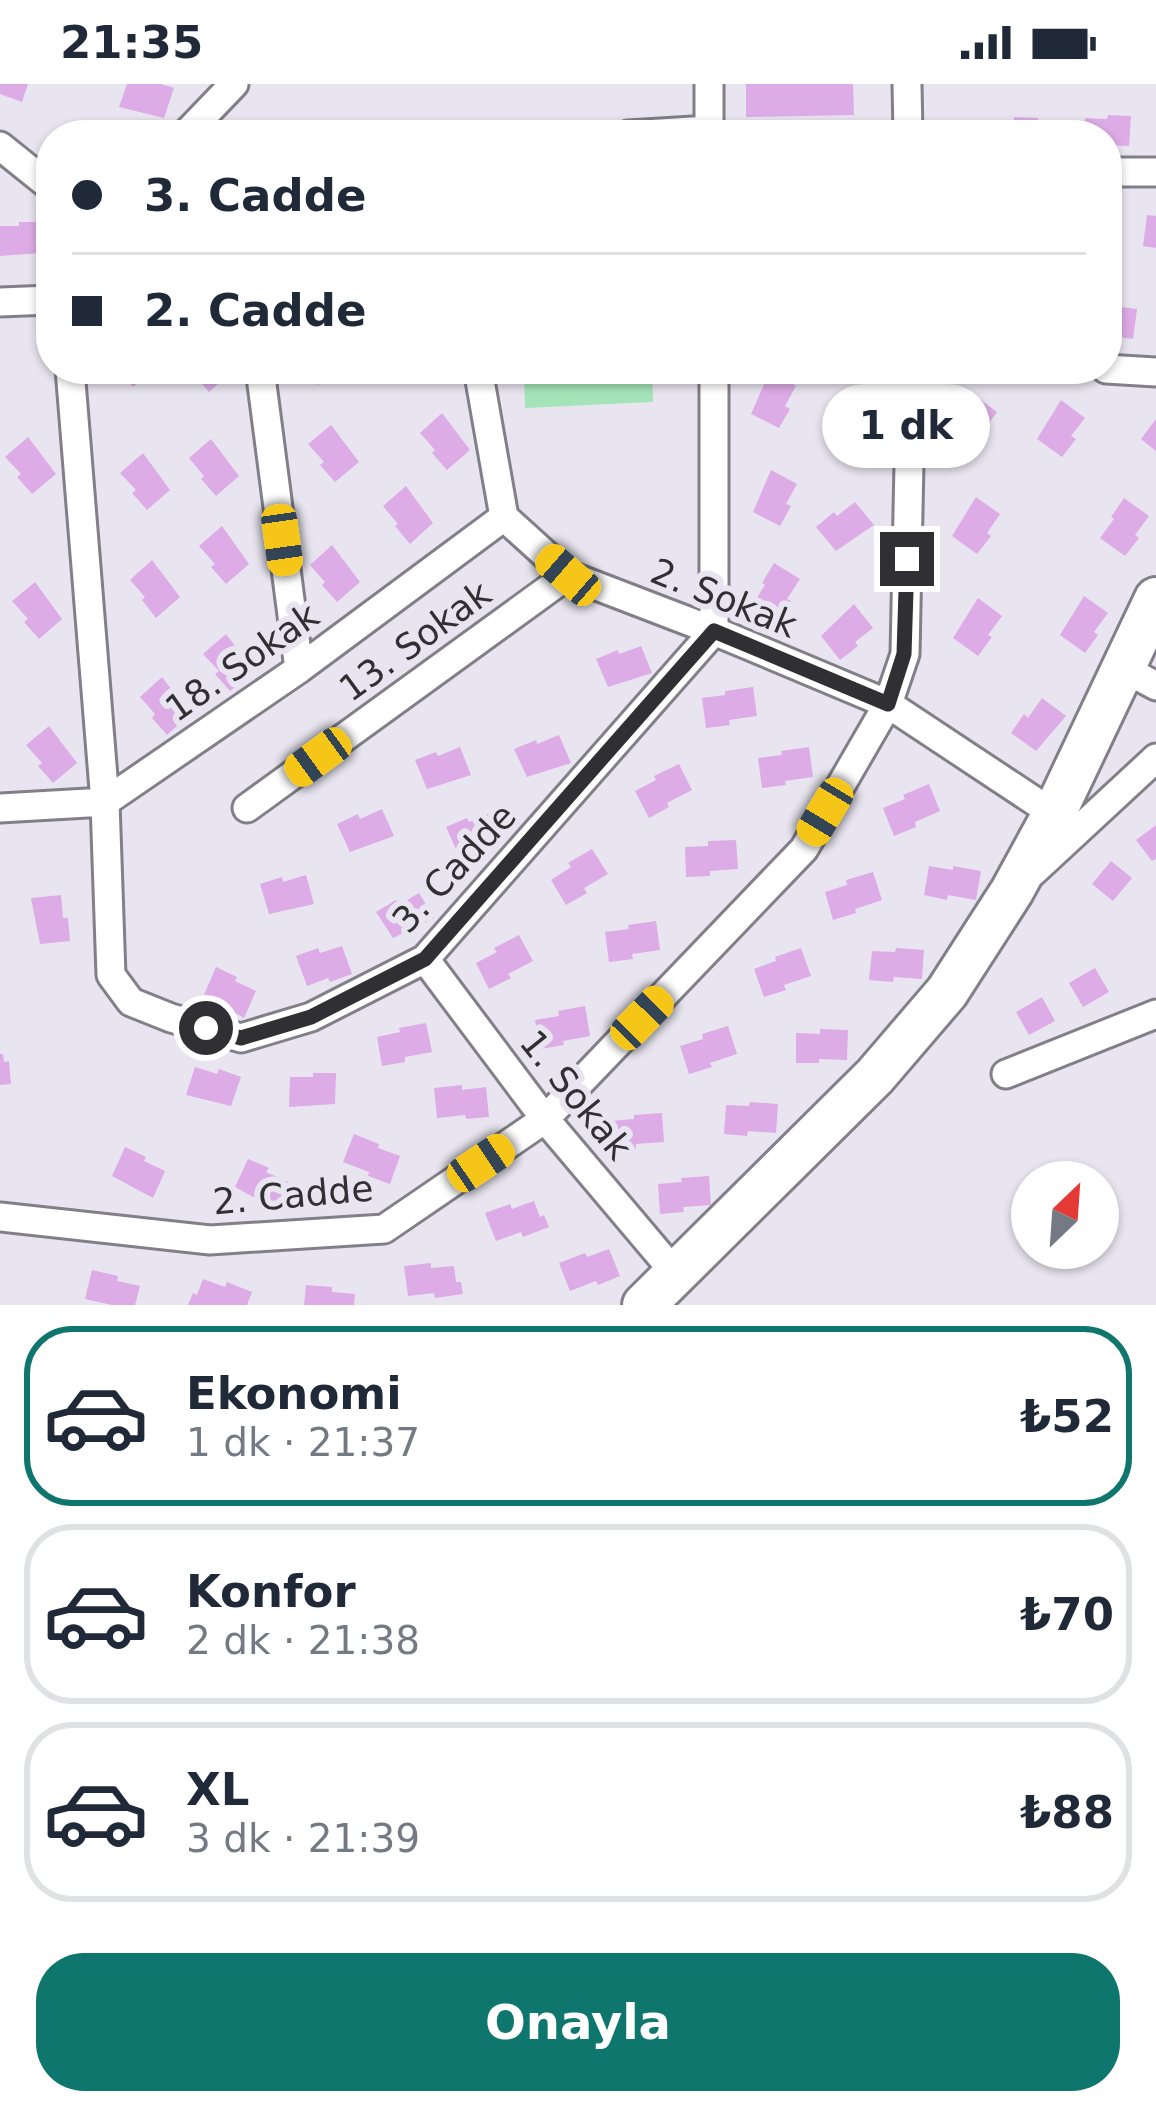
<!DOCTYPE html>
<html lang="tr">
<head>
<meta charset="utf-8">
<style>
	body { margin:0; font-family:"DejaVu Sans",sans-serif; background:#f6f6f7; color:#1f2937; height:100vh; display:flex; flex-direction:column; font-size:45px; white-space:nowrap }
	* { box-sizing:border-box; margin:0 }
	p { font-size:39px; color:#747a83 }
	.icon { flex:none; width:66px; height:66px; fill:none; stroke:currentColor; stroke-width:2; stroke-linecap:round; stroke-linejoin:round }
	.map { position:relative; height:1221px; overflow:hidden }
	.details { display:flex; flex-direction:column; background:#fff; flex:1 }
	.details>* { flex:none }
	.guide { position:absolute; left:36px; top:36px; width:1086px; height:264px; border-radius:48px; box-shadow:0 3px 9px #0004; display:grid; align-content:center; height:264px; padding:0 36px; background:#fff }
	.needle { width:78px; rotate:25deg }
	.fabs { position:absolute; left:1011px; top:1077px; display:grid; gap:24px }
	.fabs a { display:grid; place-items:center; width:108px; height:108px; border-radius:50%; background:#fff; box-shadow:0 3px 9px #0004; font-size:60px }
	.end { position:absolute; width:54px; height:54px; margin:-27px; border:15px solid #302f33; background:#fff; box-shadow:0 0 0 6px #fff }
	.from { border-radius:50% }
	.bubble { position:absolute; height:84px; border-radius:42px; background:#fff; box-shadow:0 3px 9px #0004; font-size:39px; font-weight:600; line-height:84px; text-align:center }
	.car { position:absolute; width:36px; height:72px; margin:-36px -18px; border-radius:15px; box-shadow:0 0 9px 3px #0007; background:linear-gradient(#f5c518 24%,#345 0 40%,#f5c518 0 76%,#345 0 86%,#f5c518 0) }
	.guide b { display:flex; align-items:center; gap:42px; height:114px; font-size:45px }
	.guide b+b { border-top:3px solid #e0e1e3 }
	.guide i { width:30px; height:30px; background:#1f2937 }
	ul { padding:21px 0 0; list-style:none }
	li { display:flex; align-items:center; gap:36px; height:180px; margin:0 24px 18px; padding:0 12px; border:6px solid #e0e1e3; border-radius:48px }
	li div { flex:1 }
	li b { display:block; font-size:45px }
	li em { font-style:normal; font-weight:600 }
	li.selected { border-color:#0f766e }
	li>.icon { width:108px; height:108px; stroke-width:1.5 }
	.action { display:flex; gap:24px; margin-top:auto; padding:24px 36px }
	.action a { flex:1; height:138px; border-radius:48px; background:#0f766e; color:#fff; font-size:48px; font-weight:600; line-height:138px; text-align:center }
	.status { display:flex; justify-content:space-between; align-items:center; height:84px; padding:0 60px; background:#fff; direction:ltr }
	.status svg { height:33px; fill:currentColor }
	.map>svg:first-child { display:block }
	.green { fill:#a5e4b9 }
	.building { fill:#ddabe5 }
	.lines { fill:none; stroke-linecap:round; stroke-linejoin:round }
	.minor-casing { stroke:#817f88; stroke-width:33 }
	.primary-casing { stroke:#817f88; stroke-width:48 }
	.minor { stroke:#fff; stroke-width:27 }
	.primary { stroke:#fff; stroke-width:42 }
	.route { stroke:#302f33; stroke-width:15 }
	.labels { text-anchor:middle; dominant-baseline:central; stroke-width:12; stroke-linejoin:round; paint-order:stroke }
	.street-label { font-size:36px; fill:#302f33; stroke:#e8e5f0 }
</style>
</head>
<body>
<div class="status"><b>21:35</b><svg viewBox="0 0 49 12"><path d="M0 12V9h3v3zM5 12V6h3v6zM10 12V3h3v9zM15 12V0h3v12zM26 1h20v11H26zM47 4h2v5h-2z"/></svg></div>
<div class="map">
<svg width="1156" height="1221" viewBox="0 0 1156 1221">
	<rect width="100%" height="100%" fill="#e8e5f0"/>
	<path class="green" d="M524 285H652L653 318 525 324Z"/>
	<path class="building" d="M0 0H28L22 18 0 10Z
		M127 0H161L174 4 164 34 119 23Z
		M746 0H853L854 31 746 33Z
		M1108 31 1131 32 1129 62 1107 61V51H1084L1085 34 1107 35Z
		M1014 33 1038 34 1037 51H991L992 36 1014 37Z
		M1147 131 1156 132V164L1143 162Z
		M19 138H41V169L0 172V142H19Z
		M1113 222 1137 225 1133 255 1107 251V225L1113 226Z
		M116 285H154L133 303Z
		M195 285H235L209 308 194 291 197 287Z
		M305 285H337L319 301Z
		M401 285H427L413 298Z
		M770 287 796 302 785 322 790 325 779 344 751 330Z
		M973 310 997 328 983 347 987 349 973 368 948 350Z
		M1061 316 1085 334 1071 352 1076 355 1062 373 1037 355Z
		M442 329 470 366 447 386 432 369 435 366 420 349Z
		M1156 335V367L1141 355Z
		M331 341 359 378 335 398 320 381 324 378 308 360Z
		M28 353 56 390 32 410 17 393 21 390 5 373Z
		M211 355 239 392 216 412 201 395 204 392 189 374Z
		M143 369 170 406 147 426 132 409 136 406 120 389Z
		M771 386 797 400 786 420 791 422 780 442 753 428Z
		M406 402 433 439 410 460 395 442 398 440 383 422Z
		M976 413 1000 430 987 449 991 452 977 470 952 452Z
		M1124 414 1149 432 1135 451 1139 454 1125 472 1100 454 1114 435 1111 433Z
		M855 418 874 441 836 467 816 443 834 428 837 432Z
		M222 442 249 480 226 500 211 483 215 480 199 462Z
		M332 461 360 498 337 518 322 501 325 498 310 481Z
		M152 476 180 513 156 534 142 516 145 513 130 496Z
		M774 479 800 495 787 515 791 517 779 537 753 520 765 501 762 499Z
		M35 498 62 535 39 555 24 538 28 535 12 517Z
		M1084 512 1108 529 1094 548 1098 551 1085 569 1060 551Z
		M978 514 1002 532 988 551 992 553 978 572 953 554Z
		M854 520 873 544 855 558 858 562 840 576 821 552Z
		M226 550 254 587 230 607 215 590 219 587 203 570Z
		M641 562 652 589 608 603 596 575 618 566 619 570Z
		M162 593 190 630 167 651 152 634 155 630 140 613Z
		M753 603 757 632 729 636 730 641 706 644 702 614 725 611V607Z
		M1042 614 1066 632 1036 667 1011 649 1024 630 1028 634Z
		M49 642 77 679 53 699 38 682 42 679 26 661Z
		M559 651 571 679 527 693 514 665 536 656 537 660Z
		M460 663 471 691 427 705 415 676 436 668 438 672Z
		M809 663 813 693 785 697 786 701 762 704 758 674 782 671 781 667Z
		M679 680 692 706 667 719 669 723 649 734 635 707 656 696 654 692Z
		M929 700 940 727 915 738 916 743 894 752 883 724 905 715 903 711Z
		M382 725 394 752 350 768 337 740 358 730 360 735Z
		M490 729 502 756 459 772 446 743 467 734 469 738Z
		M1156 741V775L1152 777 1136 756Z
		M736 756 738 785 710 787V792L686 793 685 763 708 762V757Z
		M592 765 608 790 584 804 587 809 566 821 551 796 571 783 568 779Z
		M1111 777 1132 794 1113 817 1092 800Z
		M929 782 953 786V782L981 787 976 816 948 811 947 816 924 811Z
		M873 788 882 816 855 825 856 829 833 836 825 808 847 801 846 796Z
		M306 791 314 820 269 830 260 800 282 793 283 798Z
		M419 809 434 834 393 854 376 828 396 816 399 821Z
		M61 811 63 834H68L70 857 40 860 31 814Z
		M656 837 660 866 632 870 633 875 609 878 605 848 629 845 628 841Z
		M519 851 533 877 508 890 511 894 489 905 476 879 497 868 494 864Z
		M342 862 352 890 330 898 328 894 307 902 296 872 318 864 320 869Z
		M801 864 811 892 784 901 786 906 764 913 754 885 776 877 775 873Z
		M896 864 924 866 922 895 894 893 893 898 869 896 872 867 895 868Z
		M216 883 237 893 235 897 256 907 244 934 204 911Z
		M1095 884 1109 908 1083 923 1069 899Z
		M1042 913 1055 937 1029 951 1016 928Z
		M585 922 590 952 563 957 564 961 541 965 535 936 559 932 558 927Z
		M426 939 432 968 405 973V978L382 982 377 953 400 948 399 944Z
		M728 942 737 970 710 979 712 983 689 990 680 962 703 955 702 950Z
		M820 945 848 946 847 976 819 975V979H796V949L820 950Z
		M0 970H3L4 978 9 977 11 1000 0 1001Z
		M195 983 217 990 219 985 241 993 231 1022 186 1011Z
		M313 989H336L335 1020 289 1023 290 993H313Z
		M462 1001V1006L486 1003 489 1033 466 1035 465 1031 437 1034 434 1004Z
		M750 1018 778 1020 776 1049 748 1047 747 1052 724 1050 726 1021 749 1022Z
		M662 1029 664 1058 636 1060V1065L613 1067 610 1037 634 1035V1031Z
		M354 1050 379 1060 378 1064 400 1072 390 1100 368 1092 369 1088 343 1078Z
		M125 1063 146 1073 144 1077 165 1087 153 1114 112 1092Z
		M248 1075 269 1084 266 1088 288 1098 275 1125 235 1103Z
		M709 1092 711 1121 683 1123 684 1128 660 1130 658 1100 682 1098 681 1094Z
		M534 1117 540 1133 544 1131 549 1143 523 1153 521 1148 496 1157 485 1129 510 1120 512 1125Z
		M609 1165 620 1192 598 1201 596 1197 570 1207 559 1179 585 1169 587 1173Z
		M431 1179V1184L454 1182 456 1198H461L463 1210 435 1214 434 1209 408 1212 404 1182Z
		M92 1186 118 1192 117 1197 140 1202 135 1221H112L85 1215Z
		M203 1195 225 1203 227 1198 252 1208 247 1221H188L193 1209 197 1211Z
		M306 1201 332 1203V1208L355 1210 354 1221H304Z"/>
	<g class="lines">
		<g class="minor-casing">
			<path id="minor" d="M709 0V51
				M907 0 908 51
				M185 51 234 0
				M628 51 709 46
				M0 62 51 103
				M1107 88H1156
				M0 218 51 216
				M70 285 105 718 111 891 131 918 171 934 241 954 311 933 425 875 714 547V285
				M260 285 299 585
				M478 285 504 433 568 491 714 547 888 620 1054 730
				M1106 285 1156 288
				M1123 584 1156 602
				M0 724 105 718 299 585 504 433
				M247 724 568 491
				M1033 788 1156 674
				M425 875 545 1035 675 1189
				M1006 990 1156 930
				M0 1133 210 1156 384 1145 545 1035 804 765 888 620 905 570 911 285"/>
		</g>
		<g class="primary-casing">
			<path id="primary" d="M644 1221 875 992 947 908 1012 807 1054 730 1156 515"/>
		</g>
		<use href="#minor" class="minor"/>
		<use href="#primary" class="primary"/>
	</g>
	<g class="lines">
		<path class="route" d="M206 944 241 954 311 933 425 875 714 547 888 620 904 570 907 475"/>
	</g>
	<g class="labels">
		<g class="street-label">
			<text transform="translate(724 514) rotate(22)">2. Sokak</text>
			<text transform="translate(415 557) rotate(-36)">13. Sokak</text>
			<text transform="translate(242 578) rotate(-35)">18. Sokak</text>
			<text transform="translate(454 784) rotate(-47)">3. Cadde</text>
			<text transform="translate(576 1011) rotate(51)">1. Sokak</text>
			<text transform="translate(293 1111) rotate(-5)">2. Cadde</text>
		</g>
	</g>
</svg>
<div class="fabs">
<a><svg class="needle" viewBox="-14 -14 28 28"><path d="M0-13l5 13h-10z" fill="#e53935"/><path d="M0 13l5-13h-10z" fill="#747a83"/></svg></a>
</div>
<i class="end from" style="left:206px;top:944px"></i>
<i class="end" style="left:907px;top:475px"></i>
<div class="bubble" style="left:822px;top:300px;width:168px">1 dk</div>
<i class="car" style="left:282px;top:456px;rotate:172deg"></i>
<i class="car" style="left:568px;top:491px;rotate:311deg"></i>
<i class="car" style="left:318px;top:673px;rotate:234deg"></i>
<i class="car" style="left:825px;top:728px;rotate:211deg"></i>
<i class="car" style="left:642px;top:934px;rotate:44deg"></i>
<i class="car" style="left:481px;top:1079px;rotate:56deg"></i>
<div class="guide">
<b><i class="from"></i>3. Cadde</b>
<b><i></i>2. Cadde</b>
</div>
</div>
<section class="details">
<ul>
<li class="selected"><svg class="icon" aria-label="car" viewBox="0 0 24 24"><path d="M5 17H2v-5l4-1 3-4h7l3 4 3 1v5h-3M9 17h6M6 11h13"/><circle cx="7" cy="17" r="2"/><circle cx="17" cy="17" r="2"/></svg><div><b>Ekonomi</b><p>1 dk · 21:37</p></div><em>₺52</em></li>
<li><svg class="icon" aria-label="car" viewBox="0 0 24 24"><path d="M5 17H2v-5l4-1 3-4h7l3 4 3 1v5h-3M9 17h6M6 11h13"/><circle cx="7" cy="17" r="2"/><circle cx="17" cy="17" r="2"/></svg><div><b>Konfor</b><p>2 dk · 21:38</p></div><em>₺70</em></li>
<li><svg class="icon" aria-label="car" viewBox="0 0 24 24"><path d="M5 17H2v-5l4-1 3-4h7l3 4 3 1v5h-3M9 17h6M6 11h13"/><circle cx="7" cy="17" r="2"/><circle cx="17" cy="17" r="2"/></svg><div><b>XL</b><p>3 dk · 21:39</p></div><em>₺88</em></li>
</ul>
<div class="action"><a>Onayla</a></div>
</section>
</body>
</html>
